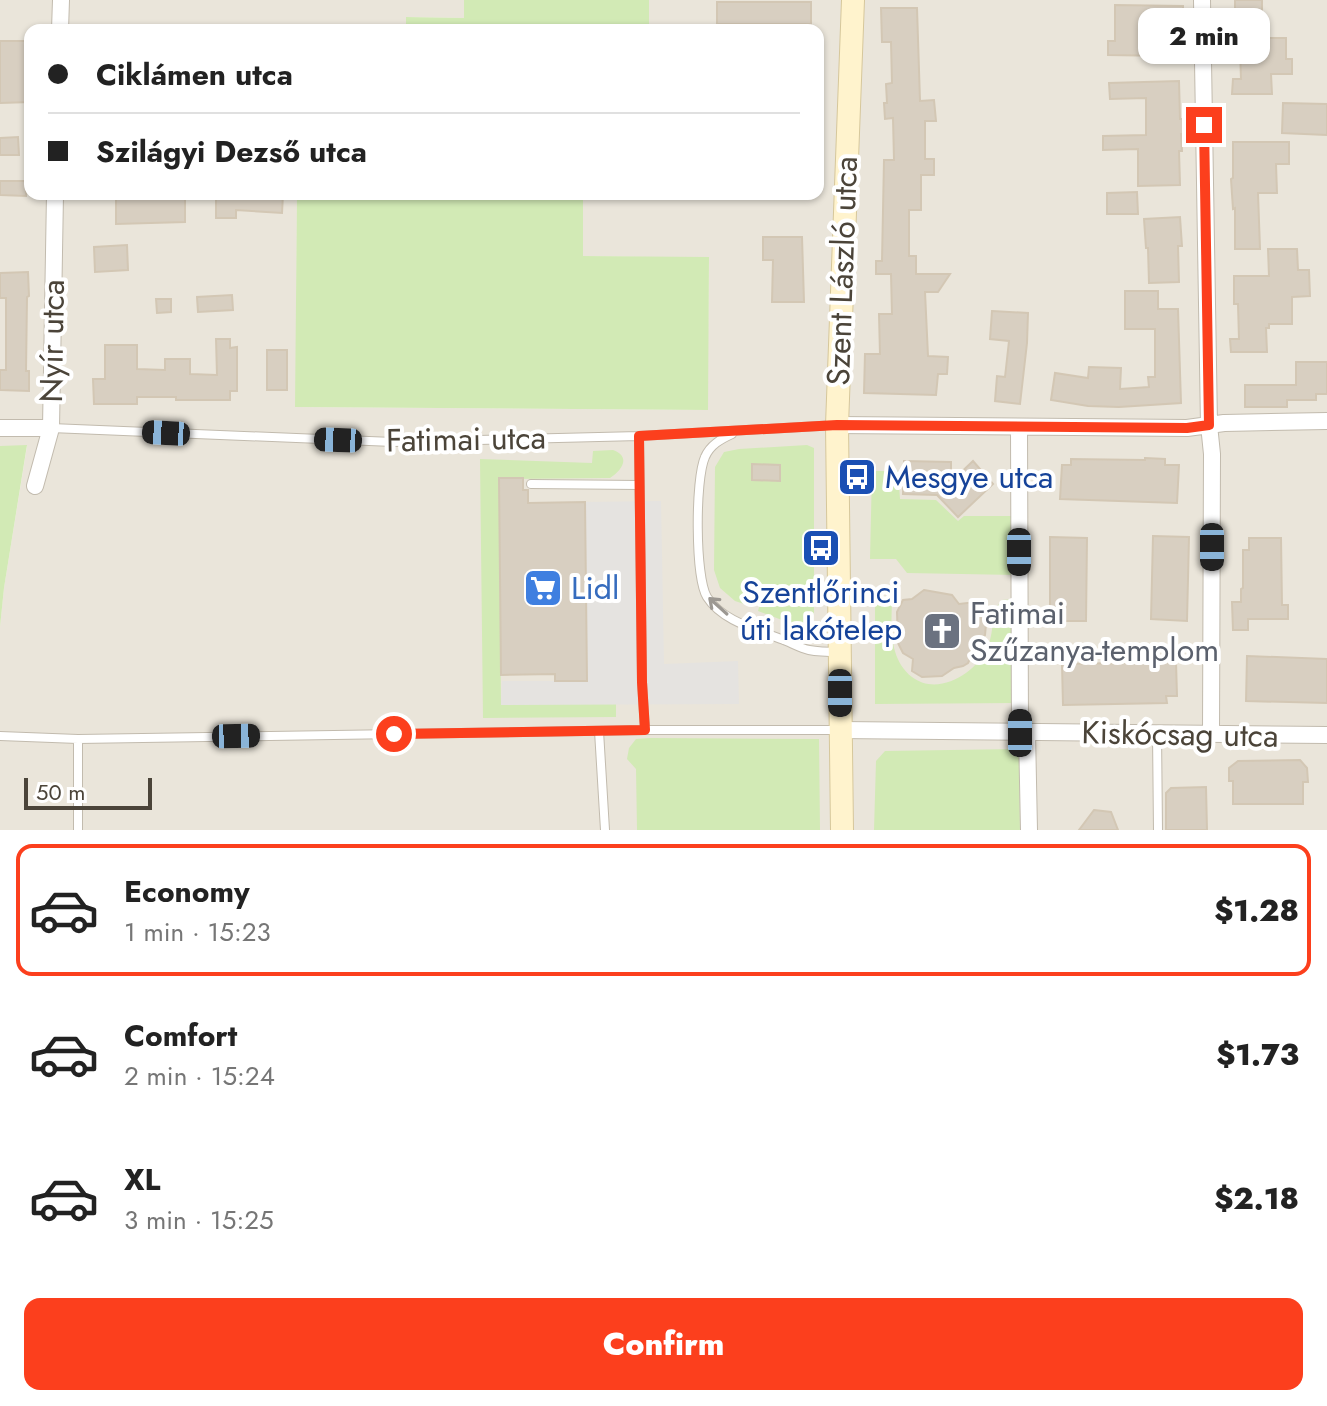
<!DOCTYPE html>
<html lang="en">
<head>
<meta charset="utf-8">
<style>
	body { margin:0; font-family:Jost,sans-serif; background:#f6f6f6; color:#222; height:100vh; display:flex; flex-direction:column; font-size:30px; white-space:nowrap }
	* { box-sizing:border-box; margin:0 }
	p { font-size:26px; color:#767676 }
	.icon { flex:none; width:44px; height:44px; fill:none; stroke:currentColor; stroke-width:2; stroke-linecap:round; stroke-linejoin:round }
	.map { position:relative; height:830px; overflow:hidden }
	.side { display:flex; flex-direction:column; background:#fff; flex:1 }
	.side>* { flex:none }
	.guide { position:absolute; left:24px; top:24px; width:800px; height:176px; border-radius:16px; box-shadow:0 2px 6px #0004; display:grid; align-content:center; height:176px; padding:0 24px; background:#fff }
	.scale { position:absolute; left:24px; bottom:20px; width:128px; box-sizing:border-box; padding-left:8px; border:4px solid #4b4439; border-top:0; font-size:22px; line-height:28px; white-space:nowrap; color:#4b4439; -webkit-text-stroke:6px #fff; paint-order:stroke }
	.end { position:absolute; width:36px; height:36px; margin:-18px; border:10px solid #fc3f1d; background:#fff; box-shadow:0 0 0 4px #fff }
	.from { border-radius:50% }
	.bubble { position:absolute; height:56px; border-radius:16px; background:#fff; box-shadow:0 2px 6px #0004; font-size:26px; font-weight:800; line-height:56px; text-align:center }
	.car { position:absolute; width:24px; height:48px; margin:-24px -12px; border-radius:10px; box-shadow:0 0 6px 2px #0007; background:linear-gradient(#222 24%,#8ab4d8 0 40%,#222 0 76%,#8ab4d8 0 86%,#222 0) }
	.guide b { display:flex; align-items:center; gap:28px; height:76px; font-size:30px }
	.guide b+b { border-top:2px solid #e0e0e0 }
	.guide i { width:20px; height:20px; background:#222 }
	ul { padding:14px 0 0; list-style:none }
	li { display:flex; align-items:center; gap:24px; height:132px; margin:0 16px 12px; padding:0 8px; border:4px solid transparent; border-radius:16px }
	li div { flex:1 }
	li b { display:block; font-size:30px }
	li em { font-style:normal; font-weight:800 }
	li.active { border-color:#fc3f1d }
	li>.icon { width:72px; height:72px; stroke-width:1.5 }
	.primary-button { display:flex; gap:16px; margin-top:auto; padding:16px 24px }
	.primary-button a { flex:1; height:92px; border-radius:16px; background:#fc3f1d; color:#fff; font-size:32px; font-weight:800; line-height:92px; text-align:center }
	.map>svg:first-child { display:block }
	.residential { fill:#eae5da }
	.green { fill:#d2eab5 }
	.parking { fill:#e5e3e0 }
	.building { fill:#d8cfc1; stroke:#d3c7b4; stroke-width:2 }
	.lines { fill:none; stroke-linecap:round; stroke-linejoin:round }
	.lane-casing { stroke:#c2bbae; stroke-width:10 }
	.street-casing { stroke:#c2bbae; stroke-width:18 }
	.secondary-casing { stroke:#d6c79b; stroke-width:24 }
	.lane { stroke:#fff; stroke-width:8 }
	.street { stroke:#fff; stroke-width:16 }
	.secondary { stroke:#fff3cd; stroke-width:22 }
	.oneway { stroke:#9c9892 }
	.route { stroke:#fc3f1d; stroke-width:10 }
	.labels { text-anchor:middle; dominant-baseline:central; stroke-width:8; stroke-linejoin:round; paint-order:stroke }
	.street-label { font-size:32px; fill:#4b4439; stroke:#fff }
	.transit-label { font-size:32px; fill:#164399; stroke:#fff; text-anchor:start }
	.shop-label { font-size:32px; fill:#366cbe; stroke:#fff; text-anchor:start }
	.worship-label { font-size:32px; fill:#5b616d; stroke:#fff; text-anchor:start }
</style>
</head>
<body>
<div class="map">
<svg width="1327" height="830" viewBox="0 0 1327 830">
	<rect width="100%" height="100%" fill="#f6f3ec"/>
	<path class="residential" d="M0 0H464V18L406 17V30H30V194H297L296 407 707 410 709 258 583 256V194H818V30H649V0H1327V830H0V627L4 588 27 446H0Z"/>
	<path class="green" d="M464 0H649V30H406V17L464 18Z
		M297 194H583V256L709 257 708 410 295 407Z
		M27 445 4 588 0 627V446Z
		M807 445 814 448V612L811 621 805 626 790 623 758 611 760 604 746 599 744 604 735 601 720 588 714 570 715 467 724 452 739 449Z
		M613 450C632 457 621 471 610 478L499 479 501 704H616V717L483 718 480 459 592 463 593 451Z
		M872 471H898L900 499 936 500 958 521 964 516H1016V575L907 573 896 559H870Z
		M1016 599 1017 703 875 704V601L892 602C891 628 889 659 912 677 938 697 977 673 988 646 995 629 990 613 1002 600Z
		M650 738 819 739 820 830H637L636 769 627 759 629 748 636 739Z
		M1016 749 1019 753 1020 830H874L876 761 885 751Z"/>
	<path class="parking" d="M661 501 664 664 738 661 739 704 501 705 502 681H587L585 502Z"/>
	<path class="building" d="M1235 0H1262V38H1286V59H1292V74H1271L1272 94H1232L1233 79H1241L1239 15H1235Z
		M717 2H811V24H717Z
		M1115 5 1183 6V39H1180V48H1168V56L1108 55V41H1115Z
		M881 8H917L920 101 934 100 936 121H925V159H934V175H921V210H909V256H916V274H950L938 292H925L928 356 948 357 947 374H938L936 395 864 393 865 354H880L879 314H892L891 274H876V261H882L884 160H894L893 118 885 119 884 103H887L886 84 892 83 891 42H882Z
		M0 41H30V64H29L30 102 0 103Z
		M1179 81 1180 119H1187V134H1181L1182 151H1179L1180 185 1138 186V149L1103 150V136L1146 135V98L1110 99 1109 83Z
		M1283 103 1327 104V135L1282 133Z
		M18 137 19 155H0V138Z
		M1233 142H1289V164H1276L1277 193H1258L1260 249H1235V208L1233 209 1231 179 1233 178Z
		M0 181H26V196L0 195Z
		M1137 192 1138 214H1107V193Z
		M250 194H283L282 213 236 210V218H216V196L250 197Z
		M185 196V222L116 224V198Z
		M1180 217 1182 246H1178L1179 282 1149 283 1148 248H1146L1144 219Z
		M763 237H802L804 302H772L773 260H763Z
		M127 245 128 270 95 272 94 247Z
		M1268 249H1297L1298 270H1309L1310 296 1292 297V324H1269V328H1266L1267 352H1231L1230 339H1239L1238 304H1234V276H1269Z
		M28 272 29 296 27 297 26 371H29V391L0 390V370H6V298H0V273Z
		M1125 291H1158V309H1178L1181 403 1119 407 1088 406 1051 400 1055 373 1088 378 1089 367 1121 368 1120 389 1149 387 1148 377H1155V329H1125Z
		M232 295 233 310 198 312 197 297Z
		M156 299H171V312L157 313Z
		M992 311 1028 313 1027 343 1020 404 995 401 997 376 1005 377 1009 341 990 339Z
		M216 339H230V348L237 347V391H230V400H176V397H137V404H94L93 379H105V345H137V369L165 370V359H190V374L217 375Z
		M267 350H287V390H267Z
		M1296 362H1327V394H1316V400H1287V407H1245V385H1296Z
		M1145 458 1165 459V465H1179L1177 503 1060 499 1062 465H1071V459L1145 460Z
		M904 461 951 462V482L973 461 993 484 958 517 937 495 903 494Z
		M752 464 780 465V481L752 480Z
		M499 478H523V490H528V503L585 502 587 681H555V674L501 675Z
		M1153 536 1189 537 1187 621 1151 619Z
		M1050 537 1087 538 1086 621H1050Z
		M1249 538H1281L1282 605H1288V619H1248V630H1233L1232 602H1241V589L1243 588V550H1249Z
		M924 590 952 595 959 604 976 602 987 613 985 635 977 644 968 663 963 666 954 668 942 676 922 677 912 671 913 659 903 653 898 643 897 612 903 600 912 599Z
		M1247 656 1327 659V703L1246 701Z
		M1176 662 1177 696H1166L1167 703 1063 705 1062 664Z
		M1300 760 1307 768 1308 782H1303V804H1233V781H1229V768L1238 761Z
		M1206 787 1207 830H1166V793L1171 788Z
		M1094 810 1111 812 1118 830H1079Z"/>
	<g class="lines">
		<g class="lane-casing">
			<path id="lane" d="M51 428 393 442 639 436 837 425
				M732 434C721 439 710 445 705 457 695 479 695 577 707 597 722 621 756 629 781 639 790 642 800 648 809 650 819 652 830 652 840 652
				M639 436 642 682 645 730
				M531 484 639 485
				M599 731 605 830
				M1157 733 1158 830
				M0 736 78 739 645 730H839
				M78 739V830"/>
		</g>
		<g class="street-casing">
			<path id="street" d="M1202 0 1209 425 1212 454 1211 734
				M60 30 61 0
				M837 425 1187 428 1224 423 1327 421
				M0 428H51
				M1019 428 1020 733
				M35 486 51 428 55 194
				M840 730 1327 735
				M1027 733 1029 830"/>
		</g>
		<g class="secondary-casing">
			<path id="secondary" d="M842 830 837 425 853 0"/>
		</g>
		<use href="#lane" class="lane"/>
		<use href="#street" class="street"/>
		<use href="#secondary" class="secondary"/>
	</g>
	<defs><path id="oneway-shaft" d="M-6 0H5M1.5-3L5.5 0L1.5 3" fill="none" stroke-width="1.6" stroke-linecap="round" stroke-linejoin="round" transform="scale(2)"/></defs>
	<use class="oneway" href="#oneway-shaft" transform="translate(718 606) rotate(-138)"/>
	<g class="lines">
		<path class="route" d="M394 734 645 730 642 682 639 436 837 425 1187 428 1209 425 1204 125"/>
	</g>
	<defs>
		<g id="bus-square" transform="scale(2)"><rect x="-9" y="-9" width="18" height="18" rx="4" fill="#1a4fb4" stroke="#fff"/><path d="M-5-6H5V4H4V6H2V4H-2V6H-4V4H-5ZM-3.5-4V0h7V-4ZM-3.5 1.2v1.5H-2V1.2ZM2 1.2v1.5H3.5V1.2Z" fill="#fff"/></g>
		<g id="supermarket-square" transform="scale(2)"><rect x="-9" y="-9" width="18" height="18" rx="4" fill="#3f7fe0" stroke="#fff"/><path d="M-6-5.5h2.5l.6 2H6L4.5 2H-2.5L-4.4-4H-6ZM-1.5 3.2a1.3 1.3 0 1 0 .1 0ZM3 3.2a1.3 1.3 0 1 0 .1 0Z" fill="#fff"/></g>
		<g id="church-square" transform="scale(2)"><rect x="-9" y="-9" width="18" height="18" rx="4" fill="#6b7280" stroke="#fff"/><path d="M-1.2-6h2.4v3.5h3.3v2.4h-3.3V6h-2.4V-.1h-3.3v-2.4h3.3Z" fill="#fff"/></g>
	</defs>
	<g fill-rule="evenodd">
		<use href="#bus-square" x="857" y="477"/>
		<use href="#bus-square" x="821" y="548"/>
		<use href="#supermarket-square" x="543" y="588"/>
		<use href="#church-square" x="942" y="631"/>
	</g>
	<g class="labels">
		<g class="street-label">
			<text transform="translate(842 271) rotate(-88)">Szent László utca</text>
			<text transform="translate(52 341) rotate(-89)">Nyír utca</text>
			<text transform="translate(466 439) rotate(-1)">Fatimai utca</text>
			<text transform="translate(1180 734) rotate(1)">Kiskócsag utca</text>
		</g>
		<g class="transit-label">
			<text x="885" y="477">Mesgye utca</text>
			<text x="821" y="592" text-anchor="middle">Szentlőrinci<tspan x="821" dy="37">úti lakótelep</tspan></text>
		</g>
		<g class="shop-label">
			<text x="571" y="588">Lidl</text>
		</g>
		<g class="worship-label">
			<text x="970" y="613">Fatimai<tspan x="970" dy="37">Szűzanya-templom</tspan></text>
		</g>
	</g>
</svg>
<div class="scale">50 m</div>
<i class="end from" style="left:394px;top:734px"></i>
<i class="end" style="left:1204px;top:125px"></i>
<div class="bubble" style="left:1138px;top:8px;width:132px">2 min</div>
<i class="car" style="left:166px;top:433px;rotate:273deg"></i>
<i class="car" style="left:338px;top:440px;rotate:272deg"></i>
<i class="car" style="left:1212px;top:547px;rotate:180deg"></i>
<i class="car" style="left:1019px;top:552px;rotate:180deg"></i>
<i class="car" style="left:840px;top:693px;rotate:180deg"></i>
<i class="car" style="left:1020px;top:733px;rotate:0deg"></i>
<i class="car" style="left:236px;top:736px;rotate:89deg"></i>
<div class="guide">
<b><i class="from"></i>Ciklámen utca</b>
<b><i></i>Szilágyi Dezső utca</b>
</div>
</div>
<section class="side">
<ul>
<li class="active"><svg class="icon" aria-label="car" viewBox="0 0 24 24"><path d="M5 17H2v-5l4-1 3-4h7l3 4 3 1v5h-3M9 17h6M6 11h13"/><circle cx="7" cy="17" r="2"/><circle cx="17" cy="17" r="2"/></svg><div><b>Economy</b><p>1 min · 15:23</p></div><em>$1.28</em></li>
<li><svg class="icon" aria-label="car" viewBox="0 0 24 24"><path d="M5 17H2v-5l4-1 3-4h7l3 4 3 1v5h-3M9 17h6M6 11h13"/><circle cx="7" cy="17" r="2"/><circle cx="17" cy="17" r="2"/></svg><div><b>Comfort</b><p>2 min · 15:24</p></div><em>$1.73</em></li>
<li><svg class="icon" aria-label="car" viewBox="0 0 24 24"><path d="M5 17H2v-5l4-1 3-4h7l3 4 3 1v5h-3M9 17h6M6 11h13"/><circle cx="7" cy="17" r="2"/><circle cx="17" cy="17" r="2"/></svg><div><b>XL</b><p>3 min · 15:25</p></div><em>$2.18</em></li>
</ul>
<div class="primary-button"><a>Confirm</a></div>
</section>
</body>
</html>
